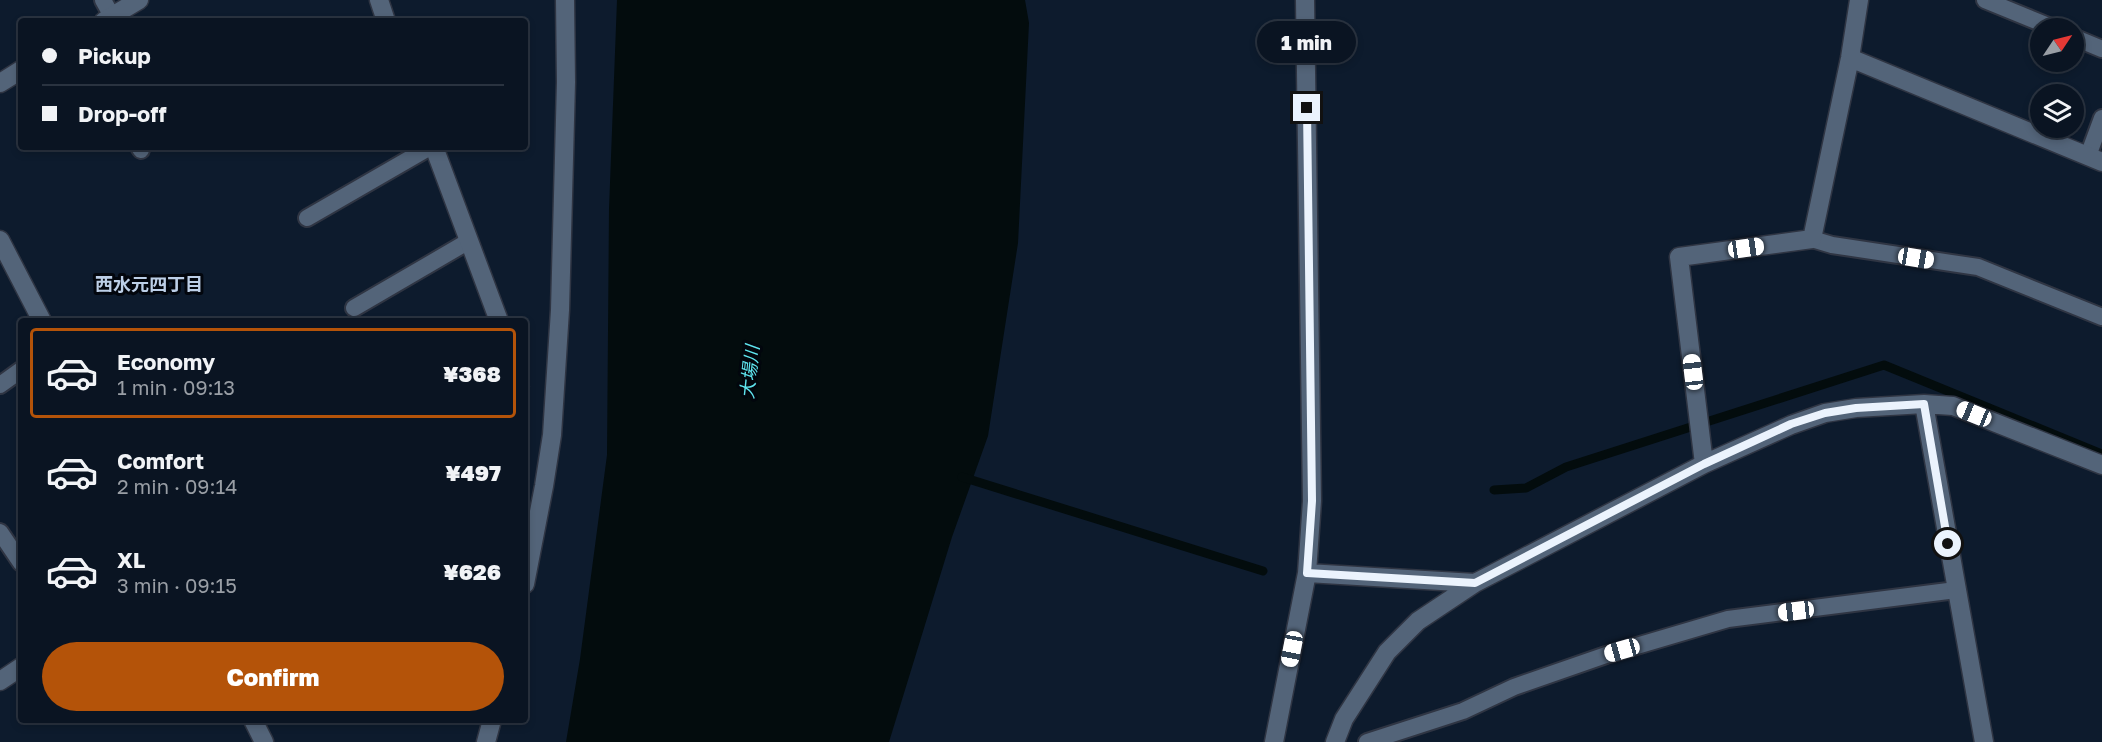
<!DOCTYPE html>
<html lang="en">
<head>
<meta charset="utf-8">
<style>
	body { margin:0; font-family:"Golos Text","Noto Sans JP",sans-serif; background:#18212f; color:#f1f3f6; height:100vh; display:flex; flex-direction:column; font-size:22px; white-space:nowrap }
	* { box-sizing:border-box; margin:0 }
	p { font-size:20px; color:#999ea5 }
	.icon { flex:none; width:33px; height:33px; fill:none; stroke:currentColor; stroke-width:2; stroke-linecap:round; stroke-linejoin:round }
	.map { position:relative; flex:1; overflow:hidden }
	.details { position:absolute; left:18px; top:318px; width:510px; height:405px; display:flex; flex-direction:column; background:#0a1422; border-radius:6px; box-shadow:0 3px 9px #0003,0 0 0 2px #2a3340 }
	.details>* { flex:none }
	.top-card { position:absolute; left:18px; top:18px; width:510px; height:132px; border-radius:6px; box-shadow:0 3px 9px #0003,0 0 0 2px #2a3340; display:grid; align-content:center; height:132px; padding:0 24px; background:#0a1422 }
	.needle { width:39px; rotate:55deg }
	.controls { position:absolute; left:2030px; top:18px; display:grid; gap:12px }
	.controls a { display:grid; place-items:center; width:54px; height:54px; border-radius:50%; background:#0a1422; box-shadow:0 3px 9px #0003,0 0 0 2px #2a3340; font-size:30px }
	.end { position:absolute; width:27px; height:27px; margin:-14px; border:8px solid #ebf3fd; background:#111; box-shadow:0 0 0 3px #111 }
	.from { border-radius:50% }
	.bubble { position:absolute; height:42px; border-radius:21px; background:#0a1422; box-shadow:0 3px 9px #0003,0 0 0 2px #2a3340; font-size:20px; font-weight:800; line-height:42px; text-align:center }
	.car { position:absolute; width:18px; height:36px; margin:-18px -9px; border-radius:8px; box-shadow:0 0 4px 2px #0007; background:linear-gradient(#fff 24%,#345 0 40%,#fff 0 76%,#345 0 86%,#fff 0) }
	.top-card b { display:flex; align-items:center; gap:21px; height:57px; font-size:22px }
	.top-card b+b { border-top:2px solid #2a3340 }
	.top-card i { width:15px; height:15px; background:#f1f3f6 }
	ul { padding:10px 0 0; list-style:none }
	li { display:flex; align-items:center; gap:18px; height:90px; margin:0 12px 9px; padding:0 12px; border:3px solid transparent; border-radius:6px }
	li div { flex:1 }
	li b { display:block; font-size:22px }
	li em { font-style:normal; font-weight:800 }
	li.selected { border-color:#b45309 }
	li>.icon { width:54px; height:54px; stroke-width:1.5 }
	.cta { display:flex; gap:12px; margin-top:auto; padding:12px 24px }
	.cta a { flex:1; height:69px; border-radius:36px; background:#b45309; color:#fff; font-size:24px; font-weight:800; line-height:69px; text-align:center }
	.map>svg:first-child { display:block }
	.water { fill:#030c0d }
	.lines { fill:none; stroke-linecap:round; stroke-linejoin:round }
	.stream { stroke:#030c0d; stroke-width:9 }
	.lane-casing { stroke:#2f3543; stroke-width:20 }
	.street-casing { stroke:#2f3543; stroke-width:21 }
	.path { stroke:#697483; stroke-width:4; stroke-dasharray:3 3; stroke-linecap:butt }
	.lane { stroke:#536479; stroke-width:16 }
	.street { stroke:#536479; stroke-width:18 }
	.route { stroke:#ebf3fd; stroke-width:8 }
	.labels { text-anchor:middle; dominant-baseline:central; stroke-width:6; stroke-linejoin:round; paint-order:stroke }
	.neighbourhood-label { font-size:18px; font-weight:bold; fill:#bccfe7; stroke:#02060d }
	.water-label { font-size:18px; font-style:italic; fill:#5fe5ef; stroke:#02060d }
</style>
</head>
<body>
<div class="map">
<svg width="2102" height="742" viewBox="0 0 2102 742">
	<rect width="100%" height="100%" fill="#0d1b2d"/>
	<path class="water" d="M617 0H1025L1029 23 1018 243 988 436 952 537 889 742H566L580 659 607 455 609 209Z"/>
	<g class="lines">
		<path class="stream" d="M962 477 1263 571
			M1494 490 1526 488 1566 467 1884 365 2102 454"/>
		<g class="lane-casing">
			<path id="lane" d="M103 0 112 16
				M1985 0 2053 28
				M2073 37 2102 49
				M139 147 141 150
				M2088 156 2102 118
				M307 218 430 147
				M1812 239 1832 245 1978 267 2102 317
				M354 308 469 241
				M0 385 21 370
				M0 532 21 563
				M1367 742 1463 711 1514 687 1606 655 1728 619 1956 590"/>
		</g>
		<g class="street-casing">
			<path id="street" d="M379 0 386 21
				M104 21 139 0
				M1850 58 2102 162
				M0 83 21 70
				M434 147 499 321
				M0 240 42 321
				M1924 404 1984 742
				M1704 464 1679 257 1812 239 1850 58 1859 0
				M1307 573 1475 583
				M525 584 544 486 552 435 560 310 566 82 565 0
				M0 681 21 667
				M253 720 264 742
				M486 742 492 720
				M1274 742 1307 573 1312 501 1305 0
				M1335 742 1344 719 1387 652 1418 621 1475 583 1704 464 1791 425 1825 413 1856 408 1924 404 1953 406 2102 465"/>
		</g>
		<path class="path" d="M525 379 529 389"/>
		<use href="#lane" class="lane"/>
		<use href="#street" class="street"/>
	</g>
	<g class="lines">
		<path class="route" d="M1307 108 1312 501 1307 573 1475 583 1704 464 1791 424 1825 413 1856 408 1924 404 1948 544"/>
	</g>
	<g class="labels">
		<g class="neighbourhood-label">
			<text x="149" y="284">西水元四丁目</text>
		</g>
		<g class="water-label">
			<text transform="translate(749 372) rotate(-84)">大場川</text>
		</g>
	</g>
</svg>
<div class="controls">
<a><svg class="needle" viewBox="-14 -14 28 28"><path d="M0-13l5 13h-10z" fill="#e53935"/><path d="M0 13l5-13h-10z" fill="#999ea5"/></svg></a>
<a><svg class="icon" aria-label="layers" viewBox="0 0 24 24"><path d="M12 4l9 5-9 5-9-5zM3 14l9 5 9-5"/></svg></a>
</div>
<i class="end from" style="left:1948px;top:544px"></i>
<i class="end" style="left:1307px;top:108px"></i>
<div class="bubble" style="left:1257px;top:21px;width:99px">1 min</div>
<i class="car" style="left:1746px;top:248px;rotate:82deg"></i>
<i class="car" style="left:1916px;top:258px;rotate:99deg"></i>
<i class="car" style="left:1693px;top:372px;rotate:353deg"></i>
<i class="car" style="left:1974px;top:414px;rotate:292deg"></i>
<i class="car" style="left:1796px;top:611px;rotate:263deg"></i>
<i class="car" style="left:1292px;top:649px;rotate:191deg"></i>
<i class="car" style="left:1622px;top:650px;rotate:254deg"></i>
<div class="top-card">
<b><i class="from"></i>Pickup</b>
<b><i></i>Drop-off</b>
</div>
<section class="details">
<ul>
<li class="selected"><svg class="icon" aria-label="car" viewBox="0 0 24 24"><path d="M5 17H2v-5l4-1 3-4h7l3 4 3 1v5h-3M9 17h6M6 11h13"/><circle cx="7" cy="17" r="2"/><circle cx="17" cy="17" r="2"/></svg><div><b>Economy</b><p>1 min · 09:13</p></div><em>¥368</em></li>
<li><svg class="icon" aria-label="car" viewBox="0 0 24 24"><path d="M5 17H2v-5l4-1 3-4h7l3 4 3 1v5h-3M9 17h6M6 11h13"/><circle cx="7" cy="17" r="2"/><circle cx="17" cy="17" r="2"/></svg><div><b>Comfort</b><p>2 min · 09:14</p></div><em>¥497</em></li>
<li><svg class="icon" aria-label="car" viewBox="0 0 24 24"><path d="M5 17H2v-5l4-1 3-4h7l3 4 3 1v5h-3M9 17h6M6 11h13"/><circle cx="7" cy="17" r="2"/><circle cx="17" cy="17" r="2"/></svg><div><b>XL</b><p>3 min · 09:15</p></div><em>¥626</em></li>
</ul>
<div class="cta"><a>Confirm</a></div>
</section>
</div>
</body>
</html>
